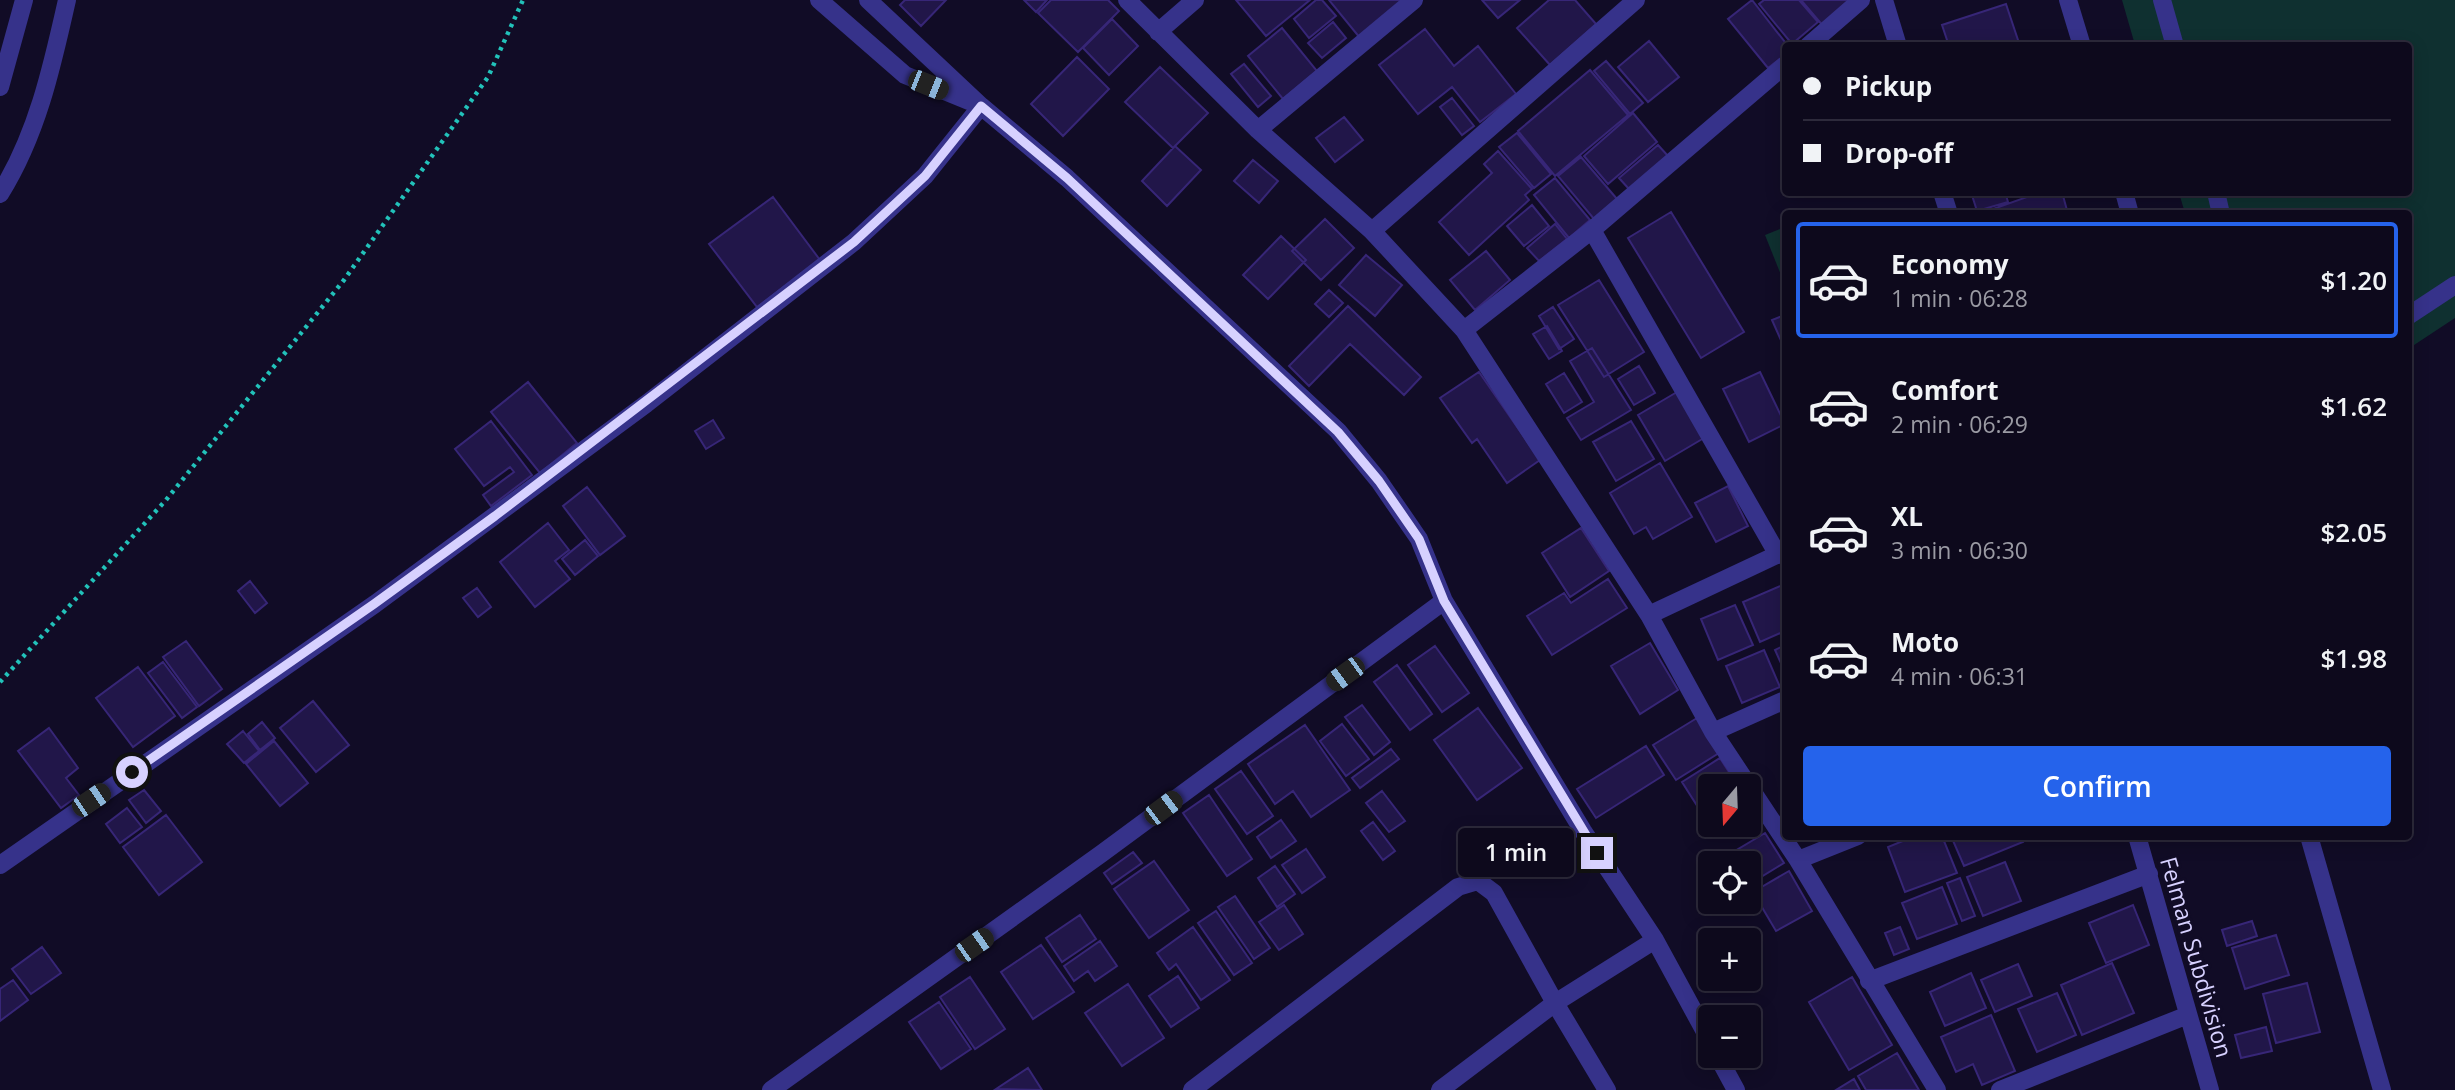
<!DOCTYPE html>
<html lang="en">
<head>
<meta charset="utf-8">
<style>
	body { margin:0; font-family:"Open Sans",sans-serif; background:#1b1729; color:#f1f3f6; height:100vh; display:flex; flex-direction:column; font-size:26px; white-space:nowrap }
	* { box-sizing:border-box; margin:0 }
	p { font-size:23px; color:#9a9aa3 }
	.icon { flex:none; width:38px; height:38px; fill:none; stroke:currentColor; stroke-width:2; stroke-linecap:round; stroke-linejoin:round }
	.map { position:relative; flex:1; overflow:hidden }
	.sheet { position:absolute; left:1782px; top:210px; width:630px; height:630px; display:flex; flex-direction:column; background:#0d091c; border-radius:7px; box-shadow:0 4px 18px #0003,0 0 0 2px #2d2a3b }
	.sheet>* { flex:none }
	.hud { position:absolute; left:1782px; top:42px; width:630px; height:154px; border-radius:7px; box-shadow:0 4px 18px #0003,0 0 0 2px #2d2a3b; display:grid; align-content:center; height:154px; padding:0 21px; background:#0d091c }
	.needle { width:46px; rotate:199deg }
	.tools { position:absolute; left:1698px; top:774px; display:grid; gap:14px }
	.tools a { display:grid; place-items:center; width:63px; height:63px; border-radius:7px; background:#0d091c; box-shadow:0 4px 18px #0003,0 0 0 2px #2d2a3b; font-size:35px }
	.end { position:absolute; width:32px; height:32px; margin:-16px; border:9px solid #d7d1ff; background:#111; box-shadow:0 0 0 4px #111 }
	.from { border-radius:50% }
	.bubble { position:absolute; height:49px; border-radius:7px; background:#0d091c; box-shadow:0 4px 18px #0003,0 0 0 2px #2d2a3b; font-size:23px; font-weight:600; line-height:49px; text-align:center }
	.car { position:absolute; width:21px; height:42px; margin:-21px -10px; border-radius:9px; box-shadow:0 0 5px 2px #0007; background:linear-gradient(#222 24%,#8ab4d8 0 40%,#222 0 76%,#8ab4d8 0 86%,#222 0) }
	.hud b { display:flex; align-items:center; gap:24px; height:66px; font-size:26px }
	.hud b+b { border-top:2px solid #2d2a3b }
	.hud i { width:18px; height:18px; background:#f1f3f6 }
	ul { padding:12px 0 0; list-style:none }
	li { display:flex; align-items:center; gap:21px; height:116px; margin:0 14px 10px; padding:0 7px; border:4px solid transparent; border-radius:7px }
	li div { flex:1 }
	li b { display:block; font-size:26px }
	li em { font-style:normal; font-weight:600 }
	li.selected { border-color:#2563eb }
	li>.icon { width:63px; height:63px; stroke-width:1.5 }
	.primary-button { display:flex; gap:14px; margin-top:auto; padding:14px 21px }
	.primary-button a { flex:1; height:80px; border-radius:7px; background:#2563eb; color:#fff; font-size:28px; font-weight:600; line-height:80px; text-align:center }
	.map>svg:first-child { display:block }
	.green { fill:#0f3030 }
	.building { fill:#211649; stroke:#372677; stroke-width:2 }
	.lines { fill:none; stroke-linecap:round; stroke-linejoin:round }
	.path { stroke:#22c2ba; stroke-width:4.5; stroke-dasharray:3.5 5; stroke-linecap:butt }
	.minor { stroke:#36328a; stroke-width:18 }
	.route { stroke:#d7d1ff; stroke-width:9 }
	.labels { text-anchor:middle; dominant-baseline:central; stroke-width:6; stroke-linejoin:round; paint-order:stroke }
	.street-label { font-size:23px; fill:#d7d1ff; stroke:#110c26 }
</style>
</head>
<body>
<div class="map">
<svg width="2455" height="1090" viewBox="0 0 2455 1090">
	<rect width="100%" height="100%" fill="#110c26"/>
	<path class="green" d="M2122 0H2455V318L2408 349V214L2185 213 2179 193 2408 192V46L2135 45Z
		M1785 227V285L1765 235Z"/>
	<path class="building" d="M905 0H946L921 26 900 5Z
		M1024 0H1047L1036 12Z
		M1051 0H1108L1119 11 1078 52 1038 13Z
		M1236 0H1310L1266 36Z
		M1316 0H1322L1336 16 1309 38 1294 19Z
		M1329 0H1405L1360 38Z
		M1482 0H1520L1498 18Z
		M1549 0H1575L1596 24 1550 65 1517 28Z
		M1752 0 1788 46H1785V55L1768 68 1728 19Z
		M1764 0H1799L1818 22 1792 44 1759 4Z
		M1801 0H1857L1824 27Z
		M2006 4 2020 46H1949L1942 25Z
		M1112 19 1138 46 1109 75 1083 48Z
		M1333 22 1346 38 1322 58 1308 43Z
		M1282 28 1317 71 1283 99 1248 56Z
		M1425 29 1454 66 1478 46 1516 94 1480 122 1452 87 1418 114 1379 65Z
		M1649 41 1679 77 1648 102 1618 67Z
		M1077 57 1109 89 1063 136 1031 104Z
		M1606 61 1643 103 1630 114 1594 71Z
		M1244 64 1271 96 1258 107 1231 74Z
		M1160 67 1208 113 1173 148 1125 102Z
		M1590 70 1628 115 1555 176 1518 131Z
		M1452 98 1474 126 1462 135 1440 107Z
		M1633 113 1657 142 1608 184 1584 156Z
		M1344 117 1363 140 1335 162 1316 138Z
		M1517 133 1551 174 1534 188 1499 147Z
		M1658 145 1668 156 1629 189 1619 178Z
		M1175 146 1201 170 1167 206 1142 181Z
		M1498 151 1532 189 1525 195 1529 200 1469 255 1439 222 1492 173 1484 164Z
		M1581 157 1617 199 1594 219 1558 176Z
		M1253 160 1278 181 1259 203 1234 181Z
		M1555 178 1590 220 1569 238 1534 195Z
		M1971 192H2005L2008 202 1977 211Z
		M2041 192H2062L2068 214H1979Z
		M773 197 820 260 757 307 709 244Z
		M1532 205 1549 226 1524 246 1507 226Z
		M1671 212 1744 332 1701 358 1628 238Z
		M1325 219 1354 248 1321 280 1292 251Z
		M1555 224 1567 239 1539 261 1527 248Z
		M1281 236 1306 260 1268 299 1243 275Z
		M1486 251 1510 280 1475 310 1450 280Z
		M1366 255 1402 285 1375 316 1339 285Z
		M1599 280 1644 352 1604 377 1558 305Z
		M1329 290 1343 303 1329 317 1315 304Z
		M1348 306 1421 377 1404 395 1350 344 1309 386 1289 366Z
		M1553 307 1574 339 1559 349 1539 316Z
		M1785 315V347H1784L1772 320Z
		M1547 326 1562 351 1549 359 1533 334Z
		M1592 348 1631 410 1581 440 1567 418 1594 402 1570 361Z
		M1639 366 1655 393 1634 405 1618 379Z
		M1479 372 1540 460 1507 483 1477 439 1472 443 1440 398Z
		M1760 372 1785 424 1749 442 1723 389Z
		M1564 373 1582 402 1564 413 1546 384Z
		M528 382 577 443 540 473 491 412Z
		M1677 392 1704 438 1665 461 1638 415Z
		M713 420 724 438 706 449 695 431Z
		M491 421 532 475 491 506 483 495 514 472 510 467 484 486 455 449Z
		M1631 421 1654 459 1616 481 1593 442Z
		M1660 463 1692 517 1653 539 1646 527 1634 534 1610 493Z
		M1728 486 1748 526 1716 542 1695 503Z
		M587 487 625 536 600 555 563 506Z
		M548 523 569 550 555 561 570 579 535 607 500 562Z
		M1581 528 1609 571 1570 597 1542 553Z
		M585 540 598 556 575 575 562 559Z
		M1608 579 1627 608 1552 655 1527 616 1564 593 1571 603Z
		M250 581 267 603 255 613 238 591Z
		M1785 584V631L1760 642 1743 602Z
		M477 588 491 607 478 617 463 598Z
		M1735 605 1753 645 1718 660 1701 619Z
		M186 641 222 689 199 706 163 657Z
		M1650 643 1678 690 1640 714 1611 666Z
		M1785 645V672L1775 650Z
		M1435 646 1469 693 1442 712 1408 665Z
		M1764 650 1780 687 1742 703 1726 666Z
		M163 662 197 707 182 718 148 673Z
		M1397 665 1432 714 1410 730 1374 682Z
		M138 667 175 716 133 747 96 698Z
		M313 701 349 745 316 772 280 728Z
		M1362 705 1390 742 1374 755 1345 717Z
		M1478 708 1522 768 1477 800 1434 740Z
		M1697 718 1719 753 1676 780 1653 745Z
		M262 722 275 738 260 750 248 734Z
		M1342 724 1369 759 1346 776 1320 741Z
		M1305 725 1350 790 1311 817 1293 791 1275 804 1248 764Z
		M49 728 78 768 66 778 79 795 61 808 18 751Z
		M243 731 259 751 244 763 227 744Z
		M274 741 308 783 280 806 246 764Z
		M1646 746 1664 775 1596 818 1577 789Z
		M1391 749 1399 759 1360 788 1352 778Z
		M1720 758 1738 786H1710V824H1713L1710 826 1682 782Z
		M1241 771 1273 816 1247 834 1215 789Z
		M144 790 161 811 146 823 129 800Z
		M1382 791 1405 821 1389 832 1366 803Z
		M1209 795 1252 859 1227 876 1183 813Z
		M127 808 142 827 120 843 106 824Z
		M166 815 202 862 159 895 123 847Z
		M1281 820 1296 841 1271 858 1257 837Z
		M1373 822 1395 851 1383 860 1361 831Z
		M1765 833 1784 863 1748 885V863H1728L1725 857Z
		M1915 836H1942L1957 873 1905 892 1888 847Z
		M1951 836H2021L2023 842 1964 866Z
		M1306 849 1325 877 1302 893 1282 865Z
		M1133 852 1142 863 1112 884 1104 873Z
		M1154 861 1189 910 1149 938 1114 889Z
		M2005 862 2021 901 1983 916 1967 877Z
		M1275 866 1295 894 1277 907 1258 878Z
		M1789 871 1812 911 1776 931 1753 892Z
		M1960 878 1975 916 1962 921 1947 883Z
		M1942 887 1957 924 1917 939 1902 903Z
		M1235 896 1270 948 1254 959 1218 907Z
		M1284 905 1303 934 1279 950 1259 922Z
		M2133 905 2149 945 2106 963 2089 923Z
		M1216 911 1252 963 1234 975 1198 923Z
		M1080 915 1096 939 1062 962 1046 938Z
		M2252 921 2257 936 2227 946 2222 930Z
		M1193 927 1230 980 1201 1000 1176 964 1169 970 1157 953Z
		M1900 927 1909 949 1894 955 1885 933Z
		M2276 935 2289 975 2245 989 2232 948Z
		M1100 941 1117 966 1095 981 1088 971 1074 981 1064 966Z
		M1041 945 1074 992 1033 1019 1001 972Z
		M42 947 61 973 31 994 12 969Z
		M2112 963 2134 1013 2082 1035 2061 985Z
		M2018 964 2032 996 1995 1012 1981 980Z
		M1971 973 1986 1008 1945 1026 1930 992Z
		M1178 976 1199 1008 1171 1027 1149 996Z
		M970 977 1005 1029 975 1049 940 997Z
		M1852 977 1892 1045 1849 1070 1809 1002Z
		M13 980 28 1000 0 1021V989Z
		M2307 983 2320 1032 2276 1043 2263 994Z
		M1128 984 1164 1038 1122 1066 1085 1013Z
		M2057 993 2076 1035 2037 1052 2018 1009Z
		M939 1002 971 1049 941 1069 909 1022Z
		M1991 1015 2015 1071 1982 1085 1973 1064 1956 1072 1941 1037Z
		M2266 1027 2272 1051 2241 1058 2235 1035Z
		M1897 1053 1919 1090H1866L1858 1076Z
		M1028 1068 1042 1090 996 1089Z
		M1854 1079 1860 1090H1836Z"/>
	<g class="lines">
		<path class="path" d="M0 682 166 500 344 280 488 77 523 0"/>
		<path class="minor" d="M868 0 981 106 1067 178 1338 431 1379 481 1419 539 1444 601 1583 831 1655 940 1710 1041
			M1127 0 1258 130 1372 231 1464 330 1649 615 1713 732 1798 860 1937 1090
			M1884 0 1898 46
			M2068 0 2082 46
			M2162 0 2175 46
			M1158 32 1195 0
			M1808 46 1861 0
			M0 87 24 0
			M1258 130 1414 0
			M1942 192 1949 214
			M2124 192 2130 214
			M2216 192 2221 214
			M0 194C37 135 52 67 67 0
			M1592 230 1778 555
			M1372 231 1636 0
			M2408 316 2455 285
			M1464 330 1592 230 1785 65
			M1649 615 1785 551
			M1713 732 1785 700
			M2137 836 2210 1090
			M2309 836 2382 1090
			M1798 860 1858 836
			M0 865 375 604 646 404 854 242 925 176 981 106 905 75 819 0
			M1869 981 2149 874
			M1717 1055 1736 1090
			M771 1090 1101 854 1444 601
			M1192 1090 1458 887 1478 881 1494 893 1555 1003 1607 1090
			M1440 1090 1555 1003 1655 940
			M2000 1090 2188 1015"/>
	</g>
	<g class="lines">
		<path class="route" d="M132 772 374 604 495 516 854 242 925 176 981 106 1067 178 1338 432 1379 481 1419 539 1444 601 1597 853"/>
	</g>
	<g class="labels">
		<g class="street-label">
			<text transform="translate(2197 957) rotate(74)">Felman Subdivision</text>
		</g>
	</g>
</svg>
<div class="tools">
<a><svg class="needle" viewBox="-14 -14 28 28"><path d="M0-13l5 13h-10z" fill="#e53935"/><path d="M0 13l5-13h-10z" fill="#9a9aa3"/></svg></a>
<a><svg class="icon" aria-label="locate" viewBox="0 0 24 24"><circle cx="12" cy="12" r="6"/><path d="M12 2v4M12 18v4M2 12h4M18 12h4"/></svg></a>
<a>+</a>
<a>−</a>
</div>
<i class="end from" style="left:132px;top:772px"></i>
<i class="end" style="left:1597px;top:853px"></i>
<div class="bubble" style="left:1458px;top:828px;width:116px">1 min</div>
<i class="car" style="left:928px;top:85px;rotate:112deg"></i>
<i class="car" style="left:1345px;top:674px;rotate:234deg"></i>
<i class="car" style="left:91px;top:800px;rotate:56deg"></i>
<i class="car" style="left:1163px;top:808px;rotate:53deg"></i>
<i class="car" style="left:974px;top:945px;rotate:55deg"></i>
<div class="hud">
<b><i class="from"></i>Pickup</b>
<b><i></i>Drop-off</b>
</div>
<section class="sheet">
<ul>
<li class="selected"><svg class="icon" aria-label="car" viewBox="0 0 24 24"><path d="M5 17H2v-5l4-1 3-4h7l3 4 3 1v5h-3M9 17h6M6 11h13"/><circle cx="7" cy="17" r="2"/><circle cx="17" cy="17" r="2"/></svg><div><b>Economy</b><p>1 min · 06:28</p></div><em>$1.20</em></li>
<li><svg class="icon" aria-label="car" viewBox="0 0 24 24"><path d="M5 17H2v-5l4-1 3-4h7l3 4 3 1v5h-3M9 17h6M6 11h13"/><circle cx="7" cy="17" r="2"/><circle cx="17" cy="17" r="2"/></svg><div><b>Comfort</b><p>2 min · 06:29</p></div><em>$1.62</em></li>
<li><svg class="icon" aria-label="car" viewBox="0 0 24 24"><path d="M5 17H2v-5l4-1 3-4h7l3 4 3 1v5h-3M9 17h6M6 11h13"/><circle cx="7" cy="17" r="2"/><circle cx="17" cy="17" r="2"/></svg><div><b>XL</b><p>3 min · 06:30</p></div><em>$2.05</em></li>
<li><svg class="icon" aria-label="car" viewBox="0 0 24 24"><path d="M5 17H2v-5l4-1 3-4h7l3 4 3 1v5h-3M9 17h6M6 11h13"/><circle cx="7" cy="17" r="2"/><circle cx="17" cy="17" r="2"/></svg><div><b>Moto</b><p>4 min · 06:31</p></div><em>$1.98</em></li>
</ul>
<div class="primary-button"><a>Confirm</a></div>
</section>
</div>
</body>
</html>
